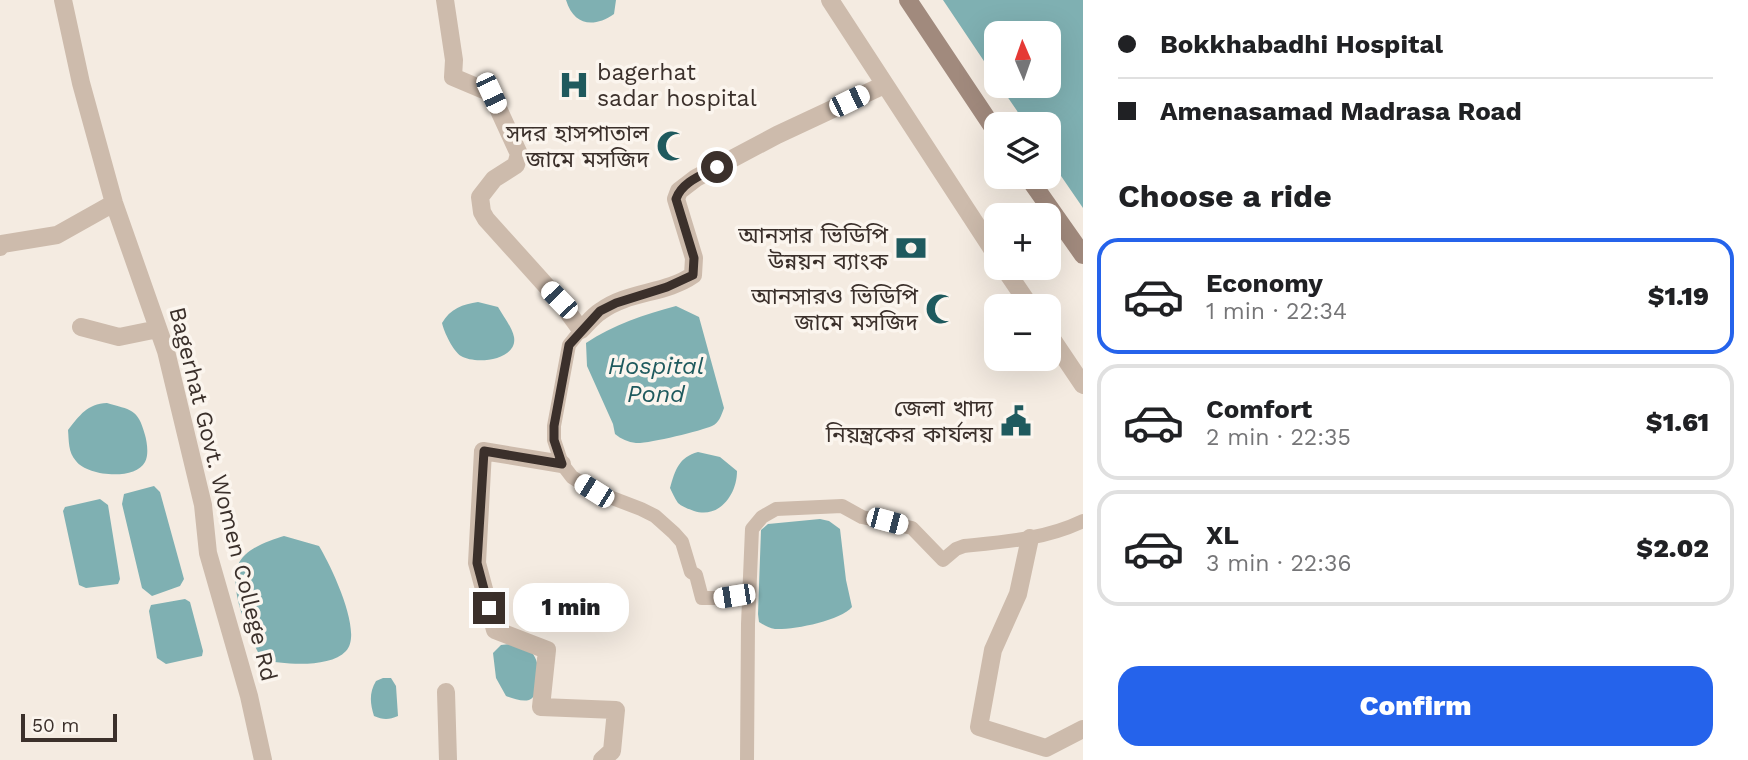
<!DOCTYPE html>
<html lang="en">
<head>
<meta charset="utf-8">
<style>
	body { margin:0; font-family:"Work Sans","Noto Sans Bengali",sans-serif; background:#f2f2f2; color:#202124; height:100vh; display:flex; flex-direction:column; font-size:26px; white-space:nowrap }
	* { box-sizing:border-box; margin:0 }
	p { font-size:23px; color:#757577 }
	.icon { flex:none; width:38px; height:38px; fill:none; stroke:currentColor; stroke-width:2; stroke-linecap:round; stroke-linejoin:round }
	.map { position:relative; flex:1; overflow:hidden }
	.side { display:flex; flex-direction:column; background:#fff; width:665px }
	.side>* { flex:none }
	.hud { display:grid; align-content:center; height:154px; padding:0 35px; background:#fff }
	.needle { width:46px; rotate:358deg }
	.fabs { position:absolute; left:984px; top:21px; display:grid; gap:14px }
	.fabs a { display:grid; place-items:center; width:77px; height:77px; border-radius:14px; background:#fff; box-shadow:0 7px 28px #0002; font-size:35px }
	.scale { position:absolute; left:21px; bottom:18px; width:96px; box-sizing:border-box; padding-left:7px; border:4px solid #3b302b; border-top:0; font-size:19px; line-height:24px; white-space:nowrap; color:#3b302b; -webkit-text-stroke:5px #fbf5ee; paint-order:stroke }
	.end { position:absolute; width:32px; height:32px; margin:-16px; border:9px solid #3b302b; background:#fff; box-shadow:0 0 0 4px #fff }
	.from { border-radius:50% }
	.bubble { position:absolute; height:49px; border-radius:21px; background:#fff; box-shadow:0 7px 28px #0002; font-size:23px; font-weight:800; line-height:49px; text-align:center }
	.car { position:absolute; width:21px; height:42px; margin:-21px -10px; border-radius:9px; box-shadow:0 0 5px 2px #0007; background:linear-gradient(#fff 24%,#345 0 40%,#fff 0 76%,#345 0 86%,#fff 0) }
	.hud b { display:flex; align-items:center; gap:24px; height:66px; font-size:26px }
	.hud b+b { border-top:2px solid #e0e0e0 }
	.hud i { width:18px; height:18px; background:#202124 }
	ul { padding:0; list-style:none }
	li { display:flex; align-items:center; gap:21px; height:116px; margin:0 14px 10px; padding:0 21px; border:4px solid #e0e0e0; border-radius:21px }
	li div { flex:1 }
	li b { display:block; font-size:26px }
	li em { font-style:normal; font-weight:800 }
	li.current { border-color:#2563eb }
	li>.icon { width:63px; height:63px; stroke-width:1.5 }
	h2 { padding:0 35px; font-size:32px; line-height:84px }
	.cta { display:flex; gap:14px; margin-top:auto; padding:14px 35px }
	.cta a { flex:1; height:80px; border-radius:21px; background:#2563eb; color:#fff; font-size:28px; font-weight:800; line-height:80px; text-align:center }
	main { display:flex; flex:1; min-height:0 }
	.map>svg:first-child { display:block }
	.water { fill:#7fb0b2 }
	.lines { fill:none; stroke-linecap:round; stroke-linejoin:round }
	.minor { stroke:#cdbbac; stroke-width:14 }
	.tertiary { stroke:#cdbbac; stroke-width:18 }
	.secondary { stroke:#a18a7d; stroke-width:18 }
	.route { stroke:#3b302b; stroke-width:9 }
	.labels { text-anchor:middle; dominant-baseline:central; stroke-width:7; stroke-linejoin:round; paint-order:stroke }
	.poi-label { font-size:23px; fill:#3b302b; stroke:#fbf5ee; text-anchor:end }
	.street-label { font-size:23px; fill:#3b302b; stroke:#fbf5ee }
	.water-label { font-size:24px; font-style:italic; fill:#1f5a5e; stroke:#fbf5ee }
</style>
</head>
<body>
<main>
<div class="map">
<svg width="1083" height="760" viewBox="0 0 1083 760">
	<rect width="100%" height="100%" fill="#f4ebe1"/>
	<path class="water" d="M566 0H616L614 14C594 28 574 26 566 0Z
		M943 0H1083V208L1048 157V124H1026L1000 86H1048V33H996V79Z
		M478 302 498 307C503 316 512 327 514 337 518 360 476 365 461 356 453 351 444 332 442 323 450 309 463 304 478 302Z
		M676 306 699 317 724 408C721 416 719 423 712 426 701 431 647 444 636 443 628 442 621 439 615 434L613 424 587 366 586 343C613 325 645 314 676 306Z
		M107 403C130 410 138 408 145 435 147 442 149 455 145 462 135 481 87 476 76 461 68 452 69 441 68 430 80 415 87 404 107 403Z
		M698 452 720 457 737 471C737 495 719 519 694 511 689 509 682 507 678 503 675 499 672 492 670 488 675 470 679 457 698 452Z
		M154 486 160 492 184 579 180 586 152 596 142 588 122 504 124 494Z
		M100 499 108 505 120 579 118 584 86 588 79 585 63 511 65 507Z
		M820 519 829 521 840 529 846 580 852 607C840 621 793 630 775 629 769 628 764 625 759 622L758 614 761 530 768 524Z
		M284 536 319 546C330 564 364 633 346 651 329 669 283 664 262 660 250 637 228 591 238 565 245 548 269 541 284 536Z
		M185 599 190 602 203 651 202 656 166 664 157 658 149 611 151 605Z
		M510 644C517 646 526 648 532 653 541 662 542 695 529 700 522 702 512 698 506 696L496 678 493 653 501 645Z
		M383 678H391L396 686 398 716C389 720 383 720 374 716 370 703 369 693 376 681Z"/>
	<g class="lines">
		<path class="minor" d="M581 330 569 345 554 426V440L562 464 572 477 594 491 641 509 655 516 674 533 682 542 691 572 696 575 702 598H719L749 594
			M747 760 748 624 752 529 762 517 776 509 842 506 862 517 912 528 943 560 956 549 964 546C1004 542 1046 539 1083 521"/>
		<path class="tertiary" d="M63 0 81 83 114 203 166 351 203 505 208 553 249 696 263 760
			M445 0 454 60 453 77 491 93 519 154 516 165 494 179 480 197 482 212 486 219 559 300 581 330C587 324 593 316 601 311 628 291 666 294 693 275L694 258 676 199 679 191 696 178 777 135 884 85
			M830 0 996 255
			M0 247 2 244 57 235 114 203
			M1004 268 1030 306
			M81 327 119 337 158 329
			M1048 333 1083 385
			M562 464 483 451 477 563 495 630 547 650 541 707 616 710 612 751 602 760
			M1030 538 1018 594 993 650 979 727 1046 748 1083 729
			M446 692 448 760"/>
		<path class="secondary" d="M908 0 996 132
			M1028 177 1083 255"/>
	</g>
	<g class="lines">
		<path class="route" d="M489 608 477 563 484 451 562 464 554 440V426L569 345 600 311 616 303 667 287 693 275 694 258 676 199C682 182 702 175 717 167"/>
	</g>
	<defs>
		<g id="hospital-bare" transform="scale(2.415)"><path d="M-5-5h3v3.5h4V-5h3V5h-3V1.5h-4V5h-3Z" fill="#1f5a5e" stroke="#fbf5ee" stroke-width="2.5" paint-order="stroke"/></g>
		<g id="mosque-bare" transform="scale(2.415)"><path d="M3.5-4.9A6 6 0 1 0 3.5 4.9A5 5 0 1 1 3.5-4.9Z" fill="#1f5a5e" stroke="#fbf5ee" stroke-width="2.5" paint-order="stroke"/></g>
		<g id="bank-bare" transform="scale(2.415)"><path d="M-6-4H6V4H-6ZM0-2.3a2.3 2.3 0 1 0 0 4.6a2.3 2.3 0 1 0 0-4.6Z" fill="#1f5a5e" stroke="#fbf5ee" stroke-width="2.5" paint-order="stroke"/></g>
		<g id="civic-bare" transform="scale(2.415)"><path d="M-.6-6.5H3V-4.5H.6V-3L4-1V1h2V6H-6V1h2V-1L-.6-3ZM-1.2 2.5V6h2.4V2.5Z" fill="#1f5a5e" stroke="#fbf5ee" stroke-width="2.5" paint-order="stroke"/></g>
	</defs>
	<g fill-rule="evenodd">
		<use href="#hospital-bare" x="574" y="85"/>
		<use href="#mosque-bare" x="672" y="146"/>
		<use href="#bank-bare" x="911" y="248"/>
		<use href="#mosque-bare" x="941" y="309"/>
		<use href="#civic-bare" x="1016" y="421"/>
	</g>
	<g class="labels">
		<g class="poi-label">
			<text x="597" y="72" text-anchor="start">bagerhat<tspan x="597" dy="26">sadar hospital</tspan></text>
			<text x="649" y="133">সদর হাসপাতাল<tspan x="649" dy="26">জামে মসজিদ</tspan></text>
			<text x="888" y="235">আনসার ভিডিপি<tspan x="888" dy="26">উন্নয়ন ব্যাংক</tspan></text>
			<text x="918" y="296">আনসারও ভিডিপি<tspan x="918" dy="26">জামে মসজিদ</tspan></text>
			<text x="993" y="408">জেলা খাদ্য<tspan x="993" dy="26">নিয়ন্ত্রকের কার্যলয়</tspan></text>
		</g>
		<g class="street-label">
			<text transform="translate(223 494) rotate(76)">Bagerhat Govt. Women College Rd</text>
		</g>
		<g class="water-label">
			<text x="656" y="366">Hospital<tspan x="656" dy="28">Pond</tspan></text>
		</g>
	</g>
</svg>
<div class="fabs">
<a><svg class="needle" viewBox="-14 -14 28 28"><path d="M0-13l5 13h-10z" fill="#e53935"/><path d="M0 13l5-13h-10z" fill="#757577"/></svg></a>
<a><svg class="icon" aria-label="layers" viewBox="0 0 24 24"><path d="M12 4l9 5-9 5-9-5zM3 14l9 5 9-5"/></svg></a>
<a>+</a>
<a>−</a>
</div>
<div class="scale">50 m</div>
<i class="end from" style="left:717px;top:167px"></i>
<i class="end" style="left:489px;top:608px"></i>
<div class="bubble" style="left:513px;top:583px;width:116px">1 min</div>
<i class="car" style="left:491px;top:93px;rotate:155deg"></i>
<i class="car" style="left:849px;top:101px;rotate:64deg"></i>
<i class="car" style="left:559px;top:300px;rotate:316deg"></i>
<i class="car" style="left:594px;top:491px;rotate:302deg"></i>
<i class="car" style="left:887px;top:521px;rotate:105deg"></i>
<i class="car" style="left:734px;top:596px;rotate:261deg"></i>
</div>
<section class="side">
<div class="hud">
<b><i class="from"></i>Bokkhabadhi Hospital</b>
<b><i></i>Amenasamad Madrasa Road</b>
</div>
<h2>Choose a ride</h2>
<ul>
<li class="current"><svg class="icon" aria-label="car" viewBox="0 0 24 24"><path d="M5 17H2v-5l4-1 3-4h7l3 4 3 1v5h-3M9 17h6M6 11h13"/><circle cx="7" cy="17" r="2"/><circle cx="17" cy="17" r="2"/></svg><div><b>Economy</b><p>1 min · 22:34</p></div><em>$1.19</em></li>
<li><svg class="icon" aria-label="car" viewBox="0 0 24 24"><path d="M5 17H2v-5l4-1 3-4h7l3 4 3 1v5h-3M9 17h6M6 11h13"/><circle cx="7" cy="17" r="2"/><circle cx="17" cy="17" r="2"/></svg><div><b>Comfort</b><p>2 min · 22:35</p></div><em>$1.61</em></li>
<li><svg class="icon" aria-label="car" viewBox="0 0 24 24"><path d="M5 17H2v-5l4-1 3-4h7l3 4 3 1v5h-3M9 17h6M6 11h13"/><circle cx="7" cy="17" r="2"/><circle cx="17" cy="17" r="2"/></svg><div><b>XL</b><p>3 min · 22:36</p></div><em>$2.02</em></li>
</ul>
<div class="cta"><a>Confirm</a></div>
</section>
</main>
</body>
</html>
